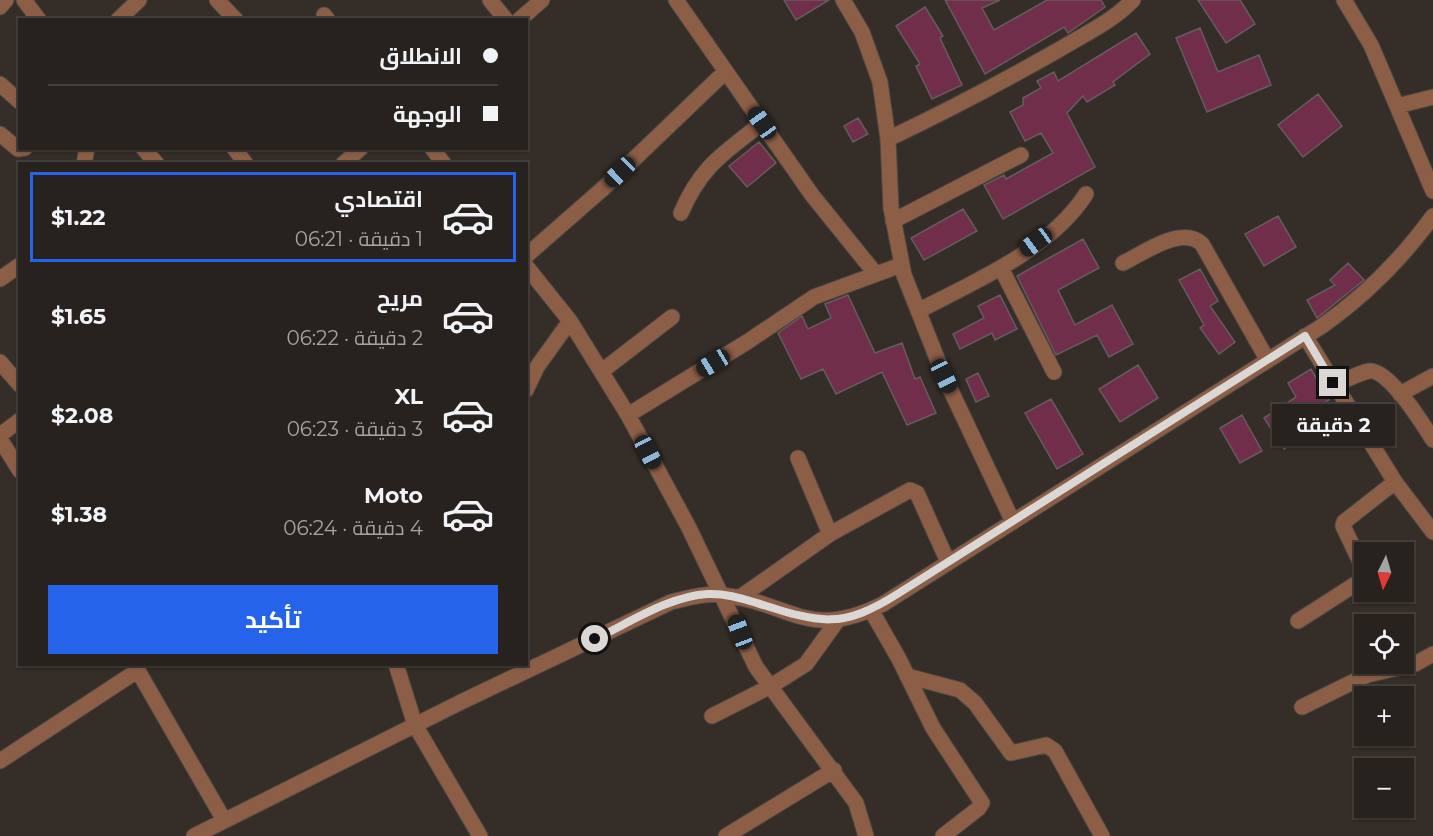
<!DOCTYPE html>
<html lang="ar">
<head>
<meta charset="utf-8">
<style>
	body { margin:0; font-family:Montserrat,Cairo,sans-serif; background:#2f2a27; color:#f1f3f6; direction:rtl; height:100vh; display:flex; flex-direction:column; font-size:22px; white-space:nowrap }
	* { box-sizing:border-box; margin:0 }
	p { font-size:20px; color:#a4a4a4 }
	.icon { flex:none; width:33px; height:33px; fill:none; stroke:currentColor; stroke-width:2; stroke-linecap:round; stroke-linejoin:round }
	.map { position:relative; flex:1; overflow:hidden; direction:ltr }
	.details { position:absolute; left:18px; top:162px; width:510px; height:504px; display:flex; flex-direction:column; background:#27221e; border-radius:0px; box-shadow:0 2px 4px #0004,0 0 0 2px #433f3c; direction:rtl }
	.details>* { flex:none }
	.hud { position:absolute; left:18px; top:18px; width:510px; height:132px; border-radius:0px; box-shadow:0 2px 4px #0004,0 0 0 2px #433f3c; direction:rtl; display:grid; align-content:center; height:132px; padding:0 30px; background:#27221e }
	.needle { width:39px; rotate:185deg }
	.buttons { position:absolute; left:1354px; top:542px; display:grid; gap:12px }
	.buttons a { display:grid; place-items:center; width:60px; height:60px; border-radius:0px; background:#27221e; box-shadow:0 2px 4px #0004,0 0 0 2px #433f3c; font-size:30px }
	.end { position:absolute; width:27px; height:27px; margin:-14px; border:8px solid #dbd7d4; background:#111; box-shadow:0 0 0 3px #111 }
	.from { border-radius:50% }
	.bubble { position:absolute; height:42px; border-radius:0px; background:#27221e; box-shadow:0 2px 4px #0004,0 0 0 2px #433f3c; font-size:20px; font-weight:700; line-height:42px; text-align:center; direction:rtl }
	.car { position:absolute; width:18px; height:36px; margin:-18px -9px; border-radius:8px; box-shadow:0 0 4px 2px #0007; background:linear-gradient(#222 24%,#8ab4d8 0 40%,#222 0 76%,#8ab4d8 0 86%,#222 0) }
	.hud b { display:flex; align-items:center; gap:21px; height:57px; font-size:22px }
	.hud b+b { border-top:2px solid #433f3c }
	.hud i { width:15px; height:15px; background:#f1f3f6 }
	ul { padding:10px 0 0; list-style:none }
	li { display:flex; align-items:center; gap:18px; height:90px; margin:0 12px 9px; padding:0 18px; border:3px solid transparent; border-radius:0px }
	li div { flex:1 }
	li b { display:block; font-size:22px }
	li em { font-style:normal; font-weight:700 }
	li.on { border-color:#2563eb }
	li>.icon { width:54px; height:54px; stroke-width:1.5 }
	.primary-button { display:flex; gap:12px; margin-top:auto; padding:12px 30px }
	.primary-button a { flex:1; height:69px; border-radius:0px; background:#2563eb; color:#fff; font-size:24px; font-weight:700; line-height:69px; text-align:center }
	.map>svg:first-child { display:block }
	.building { fill:#702e4b; stroke:#665c5f; stroke-width:1.5 }
	.lines { fill:none; stroke-linecap:round; stroke-linejoin:round }
	.minor-casing { stroke:#4f4844; stroke-width:17 }
	.minor { stroke:#8d5e46; stroke-width:15 }
	.route { stroke:#dbd7d4; stroke-width:8 }
</style>
</head>
<body>
<div class="map">
<svg width="1433" height="836" viewBox="0 0 1433 836">
	<rect width="100%" height="100%" fill="#342d28"/>
	<path class="building" d="M784 0H829L796 20Z
		M945 0H1000L982 8 994 30 1047 0H1101L1105 7 1068 33 1064 27 985 74Z
		M1198 0H1240L1255 24 1226 43Z
		M925 7 943 36 940 38 962 85 932 99 916 66 920 64 896 26Z
		M1200 28 1218 72 1259 55 1271 85 1207 112 1176 38Z
		M1136 33 1150 54 1113 82 1115 85 1087 102 1083 96 1067 113 1095 167 1003 219 984 185 1004 175 1006 179 1053 153 1041 133 1025 141 1010 112 1023 105V98L1041 88 1037 81 1054 72 1058 81Z
		M1318 94 1342 126 1303 157 1278 125Z
		M858 118 868 134 853 142 844 126Z
		M759 142 776 163 747 187 729 166Z
		M963 209 977 231 924 260 911 238Z
		M1278 216 1296 247 1264 266 1245 234Z
		M1083 239 1099 268 1058 290 1075 325 1112 305 1133 344 1109 357 1097 335 1056 355 1017 276Z
		M1348 263 1364 280 1317 318 1307 300 1335 285 1330 280Z
		M1200 269 1218 301 1210 306 1235 342 1219 354 1200 328 1204 325 1179 280Z
		M848 295 875 353 902 343 915 379 920 377 936 413 907 425 882 372 836 394 823 369 801 379 778 333 802 316 808 329 831 318 825 304Z
		M1000 295 1017 329 995 340 992 333 960 349 953 334 984 318 978 306Z
		M1138 365 1158 398 1120 422 1099 389Z
		M1311 369 1329 400 1300 416 1310 432 1284 449 1264 418 1296 397 1288 383Z
		M978 373 989 396 976 402 966 379Z
		M1051 399 1083 454 1057 469 1025 413Z
		M1242 415 1262 451 1240 463 1220 428Z"/>
	<g class="lines">
		<g class="minor-casing">
			<path id="minor" d="M24 0 39 20
				M217 0 236 20
				M490 0 506 20
				M676 0 812 195 875 273
				M843 0 862 32 880 82 888 139 891 208 904 275 944 376 1013 522
				M1344 0 1371 45 1433 191
				M0 7 6 0
				M324 15 328 20
				M118 20 139 0
				M519 20 542 0
				M0 84 20 102
				M1397 106 1433 97
				M0 134 18 149 25 148
				M888 139C947 111 1004 81 1060 49 1085 34 1113 21 1133 0
				M143 148 157 164
				M234 148 246 164
				M432 148 444 164
				M84 164 87 148
				M343 164 361 148
				M681 213C701 166 723 154 762 123
				M893 221 1021 155
				M526 256 607 185 725 72
				M1123 263C1144 253 1181 225 1202 244L1267 359
				M526 266 570 321 628 415 688 526 756 667 856 803 866 836
				M1001 268 1054 372
				M0 279 20 265
				M920 310C976 281 1051 249 1086 194
				M1305 336 1395 482 1433 532
				M0 362 20 385
				M602 371 672 317
				M1334 385C1345 381 1358 373 1369 371 1388 368 1423 424 1433 440
				M526 390 537 367 570 321
				M1400 394 1433 376
				M628 415 747 342 814 297 901 265
				M0 435 20 420
				M0 439 20 471
				M798 458 830 534
				M1365 572 1343 526 1344 522 1395 482
				M739 598 830 534 910 490 917 493 948 562
				M871 610 899 659 933 728 982 803 979 808 943 836
				M1298 621 1365 578
				M134 664 224 820
				M396 664 415 725 480 836
				M907 676 960 690 975 703 1011 753 1046 745 1055 751 1102 836
				M1302 707 1367 675 1415 664 1433 654
				M712 716 771 686 806 664 837 621
				M0 761 137 671
				M194 836 461 702 671 602C688 598 704 593 722 595 791 602 807 642 883 604L1322 326C1366 295 1401 260 1433 216
				M726 836 834 770"/>
		</g>
		<use href="#minor" class="minor"/>
	</g>
	<g class="lines">
		<path class="route" d="M595 639C629 623 669 596 708 594 725 593 742 598 757 603 820 623 841 630 899 593L1305 336 1333 383"/>
	</g>
</svg>
<div class="buttons">
<a><svg class="needle" viewBox="-14 -14 28 28"><path d="M0-13l5 13h-10z" fill="#e53935"/><path d="M0 13l5-13h-10z" fill="#a4a4a4"/></svg></a>
<a><svg class="icon" aria-label="locate" viewBox="0 0 24 24"><circle cx="12" cy="12" r="6"/><path d="M12 2v4M12 18v4M2 12h4M18 12h4"/></svg></a>
<a>+</a>
<a>−</a>
</div>
<i class="end from" style="left:595px;top:639px"></i>
<i class="end" style="left:1333px;top:383px"></i>
<div class="bubble" style="left:1272px;top:404px;width:123px">2 دقيقة</div>
<i class="car" style="left:762px;top:123px;rotate:325deg"></i>
<i class="car" style="left:620px;top:172px;rotate:226deg"></i>
<i class="car" style="left:1036px;top:242px;rotate:234deg"></i>
<i class="car" style="left:713px;top:363px;rotate:239deg"></i>
<i class="car" style="left:944px;top:376px;rotate:154deg"></i>
<i class="car" style="left:648px;top:452px;rotate:152deg"></i>
<i class="car" style="left:740px;top:632px;rotate:339deg"></i>
<div class="hud">
<b><i class="from"></i>الانطلاق</b>
<b><i></i>الوجهة</b>
</div>
<section class="details">
<ul>
<li class="on"><svg class="icon" aria-label="car" viewBox="0 0 24 24"><path d="M5 17H2v-5l4-1 3-4h7l3 4 3 1v5h-3M9 17h6M6 11h13"/><circle cx="7" cy="17" r="2"/><circle cx="17" cy="17" r="2"/></svg><div><b>اقتصادي</b><p>1 دقيقة · 06:21</p></div><em>$1.22</em></li>
<li><svg class="icon" aria-label="car" viewBox="0 0 24 24"><path d="M5 17H2v-5l4-1 3-4h7l3 4 3 1v5h-3M9 17h6M6 11h13"/><circle cx="7" cy="17" r="2"/><circle cx="17" cy="17" r="2"/></svg><div><b>مريح</b><p>2 دقيقة · 06:22</p></div><em>$1.65</em></li>
<li><svg class="icon" aria-label="car" viewBox="0 0 24 24"><path d="M5 17H2v-5l4-1 3-4h7l3 4 3 1v5h-3M9 17h6M6 11h13"/><circle cx="7" cy="17" r="2"/><circle cx="17" cy="17" r="2"/></svg><div><b>XL</b><p>3 دقيقة · 06:23</p></div><em>$2.08</em></li>
<li><svg class="icon" aria-label="car" viewBox="0 0 24 24"><path d="M5 17H2v-5l4-1 3-4h7l3 4 3 1v5h-3M9 17h6M6 11h13"/><circle cx="7" cy="17" r="2"/><circle cx="17" cy="17" r="2"/></svg><div><b>Moto</b><p>4 دقيقة · 06:24</p></div><em>$1.38</em></li>
</ul>
<div class="primary-button"><a>تأكيد</a></div>
</section>
</div>
</body>
</html>
